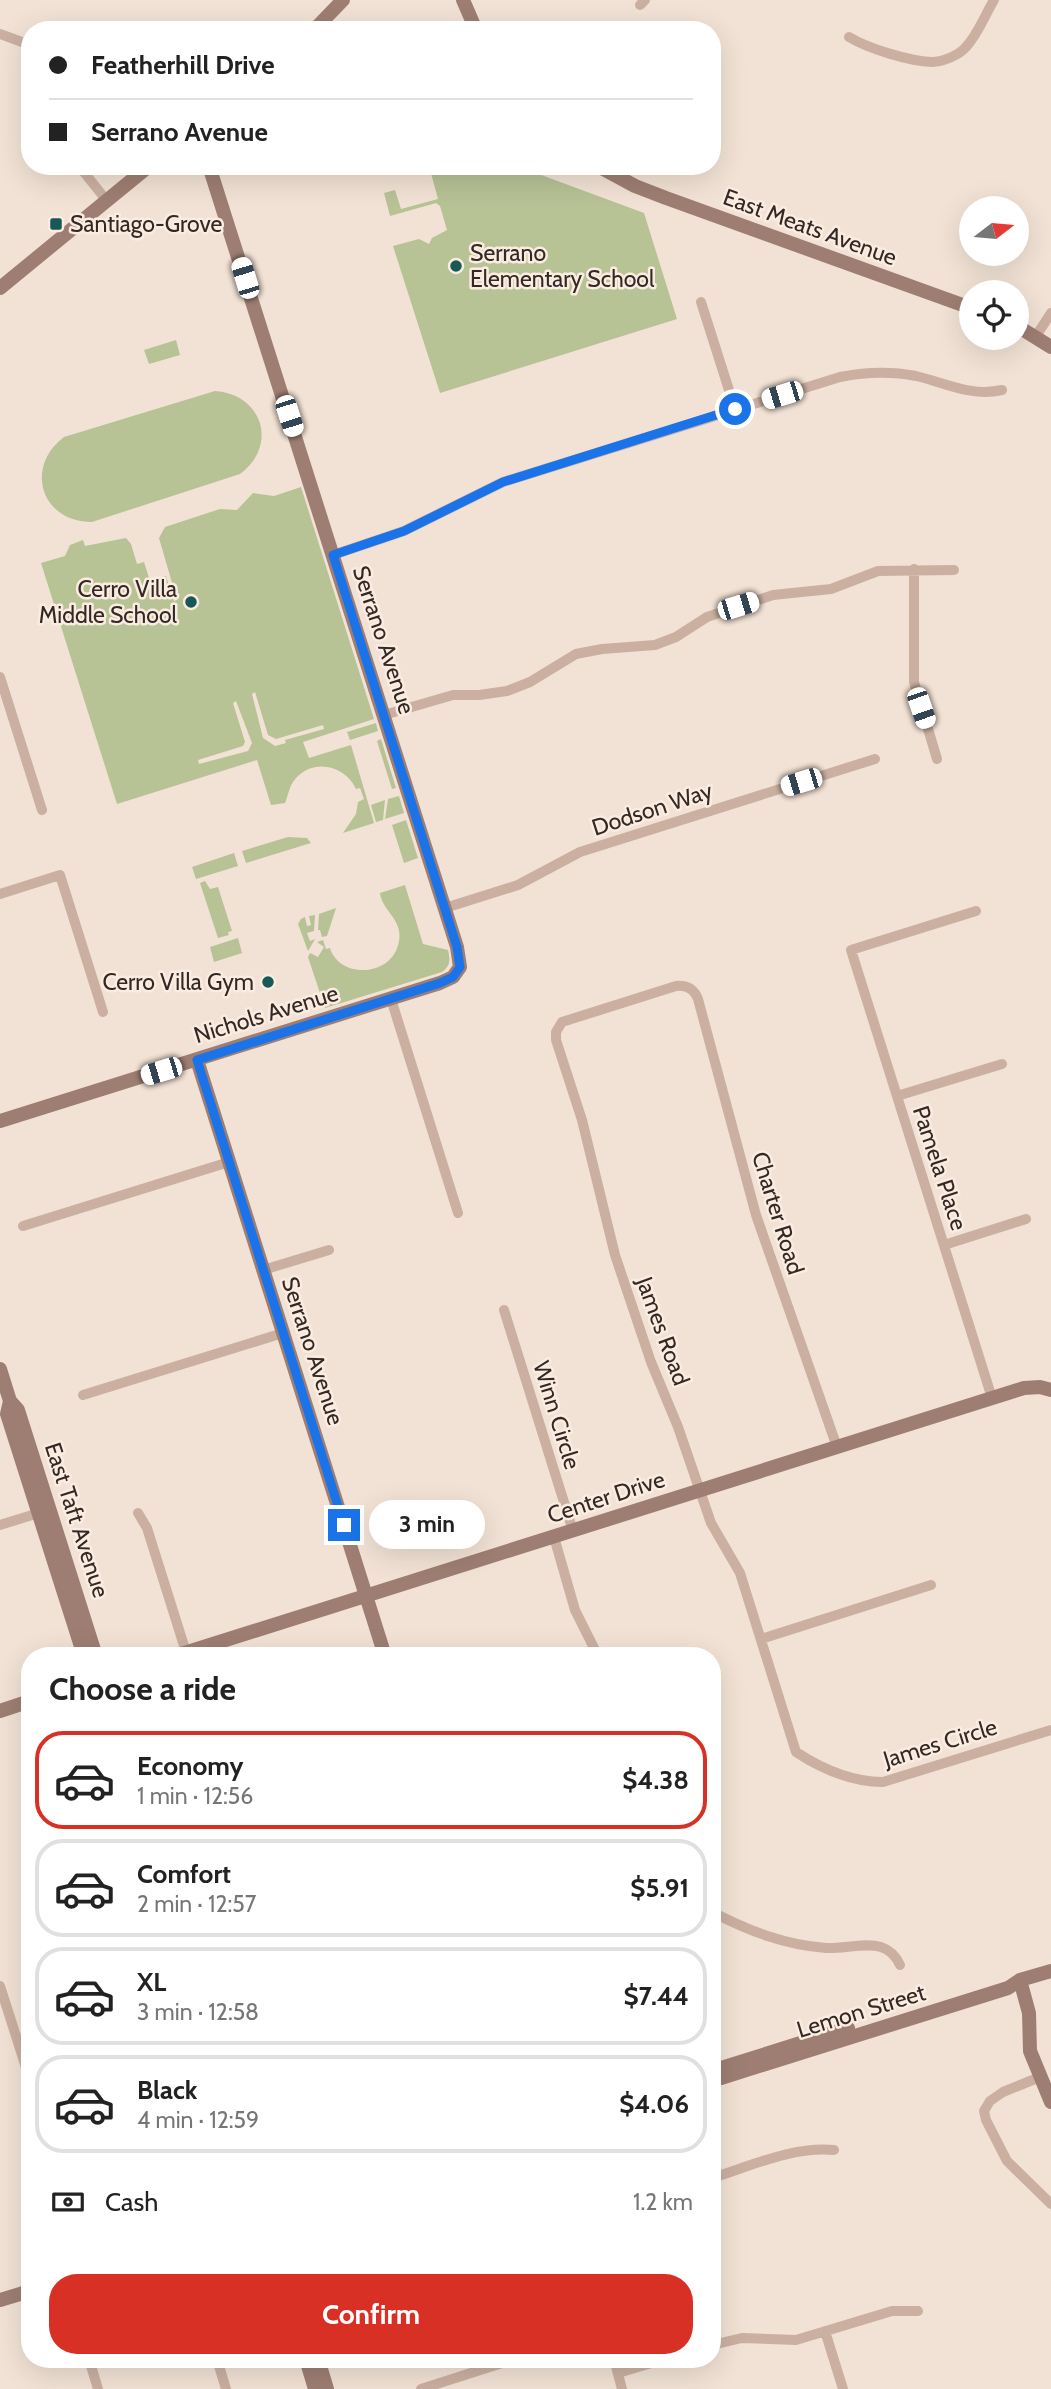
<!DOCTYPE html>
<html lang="en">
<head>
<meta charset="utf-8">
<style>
	body { margin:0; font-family:Cabin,sans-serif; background:#f6f6f6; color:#222; height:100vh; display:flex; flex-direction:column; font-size:26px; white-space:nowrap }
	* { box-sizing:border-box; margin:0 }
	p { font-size:23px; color:#767676 }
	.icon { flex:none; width:38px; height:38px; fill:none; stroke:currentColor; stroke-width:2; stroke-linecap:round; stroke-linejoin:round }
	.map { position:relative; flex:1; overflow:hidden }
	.drawer { position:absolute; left:21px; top:1647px; width:700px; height:721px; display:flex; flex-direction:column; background:#fff; border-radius:28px; box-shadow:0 7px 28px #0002 }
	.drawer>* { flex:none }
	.hud { position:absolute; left:21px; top:21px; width:700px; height:154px; border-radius:28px; box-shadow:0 7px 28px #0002; display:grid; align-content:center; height:154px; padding:0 28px; background:#fff }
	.needle { width:46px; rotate:74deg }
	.fabs { position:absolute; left:959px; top:196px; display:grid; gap:14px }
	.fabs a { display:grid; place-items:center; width:70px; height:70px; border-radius:50%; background:#fff; box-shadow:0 7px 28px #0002; font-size:35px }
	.end { position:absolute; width:32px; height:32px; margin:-16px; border:9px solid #1a73e8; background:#fff; box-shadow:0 0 0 4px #fff }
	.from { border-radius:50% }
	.bubble { position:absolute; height:49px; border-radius:24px; background:#fff; box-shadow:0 7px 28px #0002; font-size:23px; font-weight:700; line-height:49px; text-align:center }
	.car { position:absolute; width:21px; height:42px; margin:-21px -10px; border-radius:9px; box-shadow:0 0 5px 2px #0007; background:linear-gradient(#fff 24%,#345 0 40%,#fff 0 76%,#345 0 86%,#fff 0) }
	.hud b { display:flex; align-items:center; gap:24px; height:66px; font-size:26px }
	.hud b+b { border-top:2px solid #e0e0e0 }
	.hud i { width:18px; height:18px; background:#222 }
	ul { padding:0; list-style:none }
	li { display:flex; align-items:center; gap:21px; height:98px; margin:0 14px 10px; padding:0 14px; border:4px solid #e0e0e0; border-radius:28px }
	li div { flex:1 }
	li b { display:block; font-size:26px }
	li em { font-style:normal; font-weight:700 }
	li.on { border-color:#d93025 }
	li>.icon { width:63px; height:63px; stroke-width:1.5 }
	h2 { padding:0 28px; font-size:32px; line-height:84px }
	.pay { display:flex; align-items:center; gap:18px; height:77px; padding:0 28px; font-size:26px }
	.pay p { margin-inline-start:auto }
	.button { display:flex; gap:14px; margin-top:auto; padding:14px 28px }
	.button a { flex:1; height:80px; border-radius:28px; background:#d93025; color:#fff; font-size:28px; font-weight:700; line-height:80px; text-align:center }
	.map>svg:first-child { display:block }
	.green { fill:#b7c295; fill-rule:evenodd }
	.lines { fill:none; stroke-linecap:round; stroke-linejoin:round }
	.street { stroke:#cbb0a1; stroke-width:10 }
	.secondary { stroke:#9e7e72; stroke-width:14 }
	.route { stroke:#1a73e8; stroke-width:9 }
	.poi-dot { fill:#185856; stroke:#faece1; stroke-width:2.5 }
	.labels { text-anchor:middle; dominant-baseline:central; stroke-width:5; stroke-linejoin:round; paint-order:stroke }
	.poi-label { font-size:23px; fill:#342824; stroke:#faece1; text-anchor:start }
	.street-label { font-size:23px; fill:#342824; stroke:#faece1 }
</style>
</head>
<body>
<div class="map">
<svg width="1051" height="2389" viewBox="0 0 1051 2389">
	<rect width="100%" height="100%" fill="#f2e2d5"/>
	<path class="green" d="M429 166H517L644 213 677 319 440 393 393 246 419 239 429 244 432 238 447 230 440 206 436 203 390 216 384 193 395 190 401 209 438 199Z
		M176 340 180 355 149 364 144 350Z
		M215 391C262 394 279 445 240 474L92 522C41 522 24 467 64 437Z
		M301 487 374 719 303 742 309 758 351 745 374 823 343 833 356 814 358 802 364 799 360 788 356 789C345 764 310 757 293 782 289 788 288 796 285 803L271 805 257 760 117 804 41 563 65 556 70 545 83 540 85 546 126 538 131 544 137 564 144 562 150 581 166 576 174 601 177 600 159 538 165 527 220 509 237 510 253 493 274 496ZM255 692 268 735 276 739 323 725 324 729 285 740 286 743 275 746 263 738 252 694ZM236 701 252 743 248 751 199 764 198 760 243 746 245 742 233 703Z
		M376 723 378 731 350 740 347 732Z
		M381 739 396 788 392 789 377 741Z
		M399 796 404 813 385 819 388 799Z
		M385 800 383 820 376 822 371 805Z
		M406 820 418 858 404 863 392 825Z
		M288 837 307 838 311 843 246 863 242 851Z
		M234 853 238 866 196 879 192 867Z
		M205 881 210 889 218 887 232 931 228 932 229 935 218 938 200 883Z
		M405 885 423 944 448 950C450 959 451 966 442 972L325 1008 308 957 310 953 318 957 324 947 317 942 323 940 326 949 330 948C339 979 393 978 399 941 403 919 382 911 380 893Z
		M336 908 327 936 322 937 320 930H318L319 914Z
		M315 915 314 931 307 933 310 941 315 939 308 951 298 924 301 919 305 917 307 926 311 925 309 916Z
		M238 938 242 953 214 962 210 947Z"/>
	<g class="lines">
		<path class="street" d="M640 5 645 0
			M0 34 30 45
			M849 37C869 49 909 61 932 62 943 62 959 55 966 47 978 34 985 15 994 0
			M79 166 107 201
			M701 302 735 409
			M1036 336 1051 313
			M333 555 404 531 503 482 840 377C865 372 891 371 916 376 946 383 971 397 1002 390
			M914 569V682L937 759
			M0 677 42 810
			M384 715 453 695H479L507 691 530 682 576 654 602 649 655 645 676 637 707 617 773 595 831 589 878 571 954 570
			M0 894 60 875 103 1012
			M445 908 518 885 580 852 875 759
			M976 911 851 950 992 1398
			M391 999 458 1213
			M897 1096 1002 1064
			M23 1226 229 1162
			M944 1245 1026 1219
			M263 1270 329 1250
			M504 1310 573 1531
			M83 1395 283 1333
			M837 1447 756 1215 698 999C694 989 687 985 676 986L562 1022 556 1032V1040L582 1120 615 1255 651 1362 678 1427 711 1523 740 1573 796 1752C822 1769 852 1782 883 1782L1051 1730
			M138 1513 147 1528 186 1652
			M0 1525 42 1512
			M554 1537 575 1610 598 1656
			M761 1639 931 1585
			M455 1656 480 1654
			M712 1912C749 1931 785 1945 826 1948 843 1949 865 1942 881 1947 890 1950 896 1956 900 1965
			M0 1986 30 2080
			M1040 2077 1003 2092 990 2101 984 2111 986 2120 1007 2161 1051 2204
			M712 2178C751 2166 793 2146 834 2150
			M825 2331 843 2389
			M712 2345 742 2338 796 2340 892 2311H918
			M89 2359 98 2389
			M217 2359 226 2389
			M614 2359 622 2389
			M90 2363 104 2359
			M618 2373 665 2359
			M421 2389 515 2359"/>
		<path class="secondary" d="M463 0 476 30
			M314 30 343 0
			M598 166 635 186 666 198 971 308
			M0 288 149 166
			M1017 326 1051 347
			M197 1060 385 1656
			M0 1121 440 983 453 977 460 967 457 947 209 166
			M0 1369 10 1401 18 1410 96 1656
			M10 1401 7 1414 84 1656
			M175 1656 1024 1388 1040 1387 1051 1390
			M0 1711 30 1701
			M1020 1980 1029 2013 1030 2051 1051 2102
			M712 2073 718 2069 848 2028
			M712 2079 721 2078 1008 1988 1020 1980 1051 1971
			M0 2300 30 2291
			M306 2359 315 2389
			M318 2359 327 2389"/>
	</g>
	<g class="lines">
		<path class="route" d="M344 1525 197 1060 440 983 453 977 460 967 457 947 333 555 404 531 503 482 735 409"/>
	</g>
	<g class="poi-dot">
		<rect x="49" y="217" width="14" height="14" rx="3.5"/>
		<circle cx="456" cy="266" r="7"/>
		<circle cx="191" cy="602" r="7"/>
		<circle cx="268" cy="982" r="7"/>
	</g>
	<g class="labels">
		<g class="poi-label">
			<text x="70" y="224">Santiago-Grove</text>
			<text x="470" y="253">Serrano<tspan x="470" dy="26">Elementary School</tspan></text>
			<text x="177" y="589" text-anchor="end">Cerro Villa<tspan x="177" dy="26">Middle School</tspan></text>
			<text x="254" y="982" text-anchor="end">Cerro Villa Gym</text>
		</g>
		<g class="street-label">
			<text transform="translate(810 227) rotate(20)">East Meats Avenue</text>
			<text transform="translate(384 640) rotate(72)">Serrano Avenue</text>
			<text transform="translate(652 809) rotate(-18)">Dodson Way</text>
			<text transform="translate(266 1014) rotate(-17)">Nichols Avenue</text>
			<text transform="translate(940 1168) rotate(72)">Pamela Place</text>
			<text transform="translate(778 1213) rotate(73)">Charter Road</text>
			<text transform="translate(663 1331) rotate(70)">James Road</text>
			<text transform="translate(313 1351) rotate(72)">Serrano Avenue</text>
			<text transform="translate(557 1415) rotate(73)">Winn Circle</text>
			<text transform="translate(606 1497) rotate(-18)">Center Drive</text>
			<text transform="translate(77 1520) rotate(72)">East Taft Avenue</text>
			<text transform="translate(940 1743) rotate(-17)">James Circle</text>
			<text transform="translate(861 2011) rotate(-17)">Lemon Street</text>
		</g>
	</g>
</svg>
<div class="fabs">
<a><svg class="needle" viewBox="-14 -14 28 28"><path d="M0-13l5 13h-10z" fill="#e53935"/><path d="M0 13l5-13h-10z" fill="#767676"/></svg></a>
<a><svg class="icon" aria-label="locate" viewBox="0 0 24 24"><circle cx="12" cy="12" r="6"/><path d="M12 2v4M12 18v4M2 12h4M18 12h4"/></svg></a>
</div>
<i class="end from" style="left:735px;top:409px"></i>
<i class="end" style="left:344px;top:1525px"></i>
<div class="bubble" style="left:369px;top:1500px;width:116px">3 min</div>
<i class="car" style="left:245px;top:278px;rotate:343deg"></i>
<i class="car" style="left:782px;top:395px;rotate:253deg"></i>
<i class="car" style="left:289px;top:416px;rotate:162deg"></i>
<i class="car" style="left:738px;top:606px;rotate:73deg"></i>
<i class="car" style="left:921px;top:708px;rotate:161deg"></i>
<i class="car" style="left:801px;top:782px;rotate:253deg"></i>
<i class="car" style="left:161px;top:1071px;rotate:253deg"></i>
<div class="hud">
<b><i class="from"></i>Featherhill Drive</b>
<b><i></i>Serrano Avenue</b>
</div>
<section class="drawer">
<h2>Choose a ride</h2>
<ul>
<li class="on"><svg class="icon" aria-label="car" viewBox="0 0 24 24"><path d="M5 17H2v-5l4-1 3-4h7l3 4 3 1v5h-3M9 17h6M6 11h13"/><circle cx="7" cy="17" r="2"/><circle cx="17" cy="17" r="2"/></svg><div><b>Economy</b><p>1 min · 12:56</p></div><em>$4.38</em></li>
<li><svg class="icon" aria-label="car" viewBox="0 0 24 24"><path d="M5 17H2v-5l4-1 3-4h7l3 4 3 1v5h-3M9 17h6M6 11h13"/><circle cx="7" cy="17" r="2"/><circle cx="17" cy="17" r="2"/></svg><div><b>Comfort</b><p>2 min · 12:57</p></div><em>$5.91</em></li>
<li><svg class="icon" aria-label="car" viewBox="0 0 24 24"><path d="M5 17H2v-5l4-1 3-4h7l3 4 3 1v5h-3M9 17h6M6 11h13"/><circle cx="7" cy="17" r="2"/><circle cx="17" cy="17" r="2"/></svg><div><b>XL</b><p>3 min · 12:58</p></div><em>$7.44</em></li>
<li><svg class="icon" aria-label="car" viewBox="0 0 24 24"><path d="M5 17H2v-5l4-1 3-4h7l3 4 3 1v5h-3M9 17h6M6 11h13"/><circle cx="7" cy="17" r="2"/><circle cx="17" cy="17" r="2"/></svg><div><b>Black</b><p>4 min · 12:59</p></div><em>$4.06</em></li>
</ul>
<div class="pay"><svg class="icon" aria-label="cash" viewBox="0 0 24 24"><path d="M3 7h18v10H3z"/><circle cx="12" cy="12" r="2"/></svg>Cash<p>1.2 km</p></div>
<div class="button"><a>Confirm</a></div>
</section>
</div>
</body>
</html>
